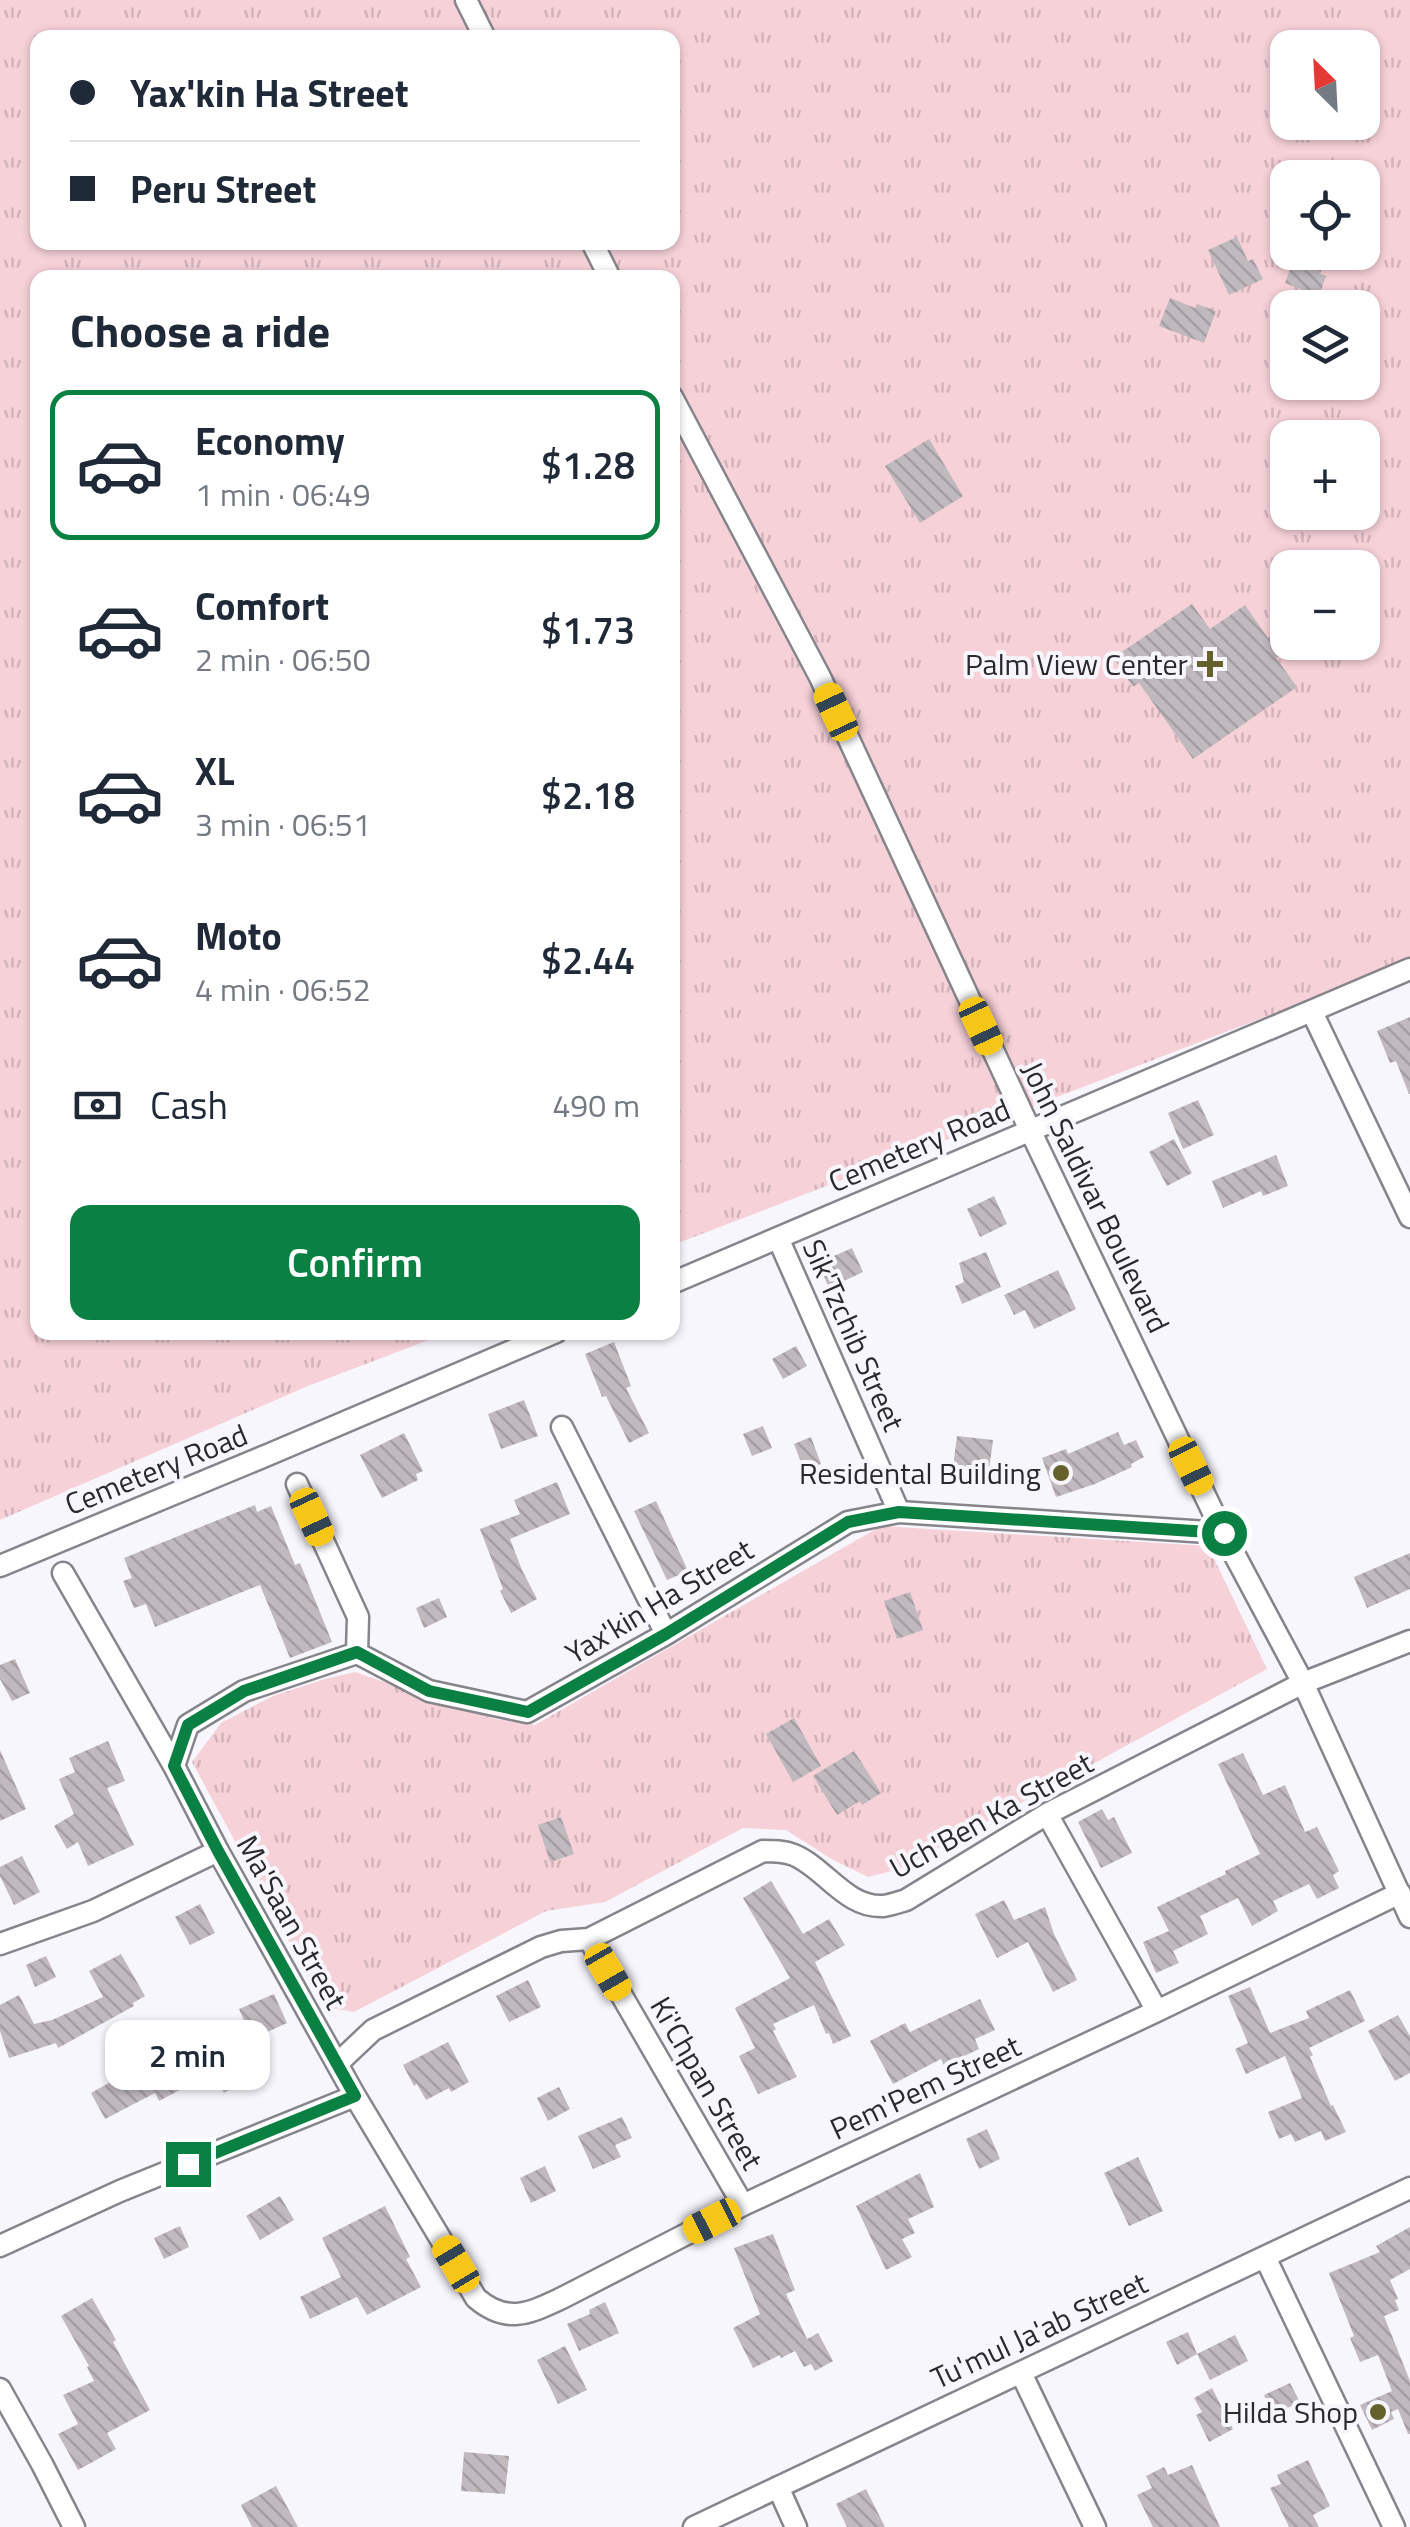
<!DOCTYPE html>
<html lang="en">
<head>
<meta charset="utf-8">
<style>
	body { margin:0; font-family:"Titillium Web",sans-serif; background:#f2f2f3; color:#1f2937; height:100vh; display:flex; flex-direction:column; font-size:38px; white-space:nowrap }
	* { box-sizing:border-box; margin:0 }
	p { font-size:32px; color:#747a83 }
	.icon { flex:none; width:55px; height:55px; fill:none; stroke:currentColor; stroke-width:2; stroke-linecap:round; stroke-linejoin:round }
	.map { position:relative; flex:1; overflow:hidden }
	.details { position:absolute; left:30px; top:270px; width:650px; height:1070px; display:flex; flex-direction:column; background:#fff; border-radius:20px; box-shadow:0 2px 8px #0004 }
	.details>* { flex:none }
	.banner { position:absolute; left:30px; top:30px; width:650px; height:220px; border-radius:20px; box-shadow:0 2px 8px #0004; display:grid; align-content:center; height:220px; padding:0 40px; background:#fff }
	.needle { width:65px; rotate:336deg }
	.buttons { position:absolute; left:1270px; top:30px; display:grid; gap:20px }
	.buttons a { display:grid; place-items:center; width:110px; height:110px; border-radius:20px; background:#fff; box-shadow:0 2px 8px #0004; font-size:50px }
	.end { position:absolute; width:45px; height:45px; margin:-22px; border:12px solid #0b8043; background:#fff; box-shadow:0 0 0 5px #fff }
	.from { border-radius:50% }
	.bubble { position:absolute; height:70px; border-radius:20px; background:#fff; box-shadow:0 2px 8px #0004; font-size:32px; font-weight:600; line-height:70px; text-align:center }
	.car { position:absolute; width:30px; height:60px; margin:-30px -15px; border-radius:12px; box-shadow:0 0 8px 2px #0007; background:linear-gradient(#f5c518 24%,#345 0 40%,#f5c518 0 76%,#345 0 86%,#f5c518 0) }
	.banner b { display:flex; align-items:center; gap:35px; height:95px; font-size:38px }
	.banner b+b { border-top:2px solid #e0e1e3 }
	.banner i { width:25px; height:25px; background:#1f2937 }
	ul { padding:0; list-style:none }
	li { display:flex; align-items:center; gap:30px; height:150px; margin:0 20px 15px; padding:0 20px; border:5px solid transparent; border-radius:20px }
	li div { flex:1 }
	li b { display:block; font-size:38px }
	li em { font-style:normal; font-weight:600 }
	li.current { border-color:#0b8043 }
	li>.icon { width:90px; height:90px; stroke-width:1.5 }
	h2 { padding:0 40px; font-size:45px; line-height:120px }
	.pay { display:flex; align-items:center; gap:25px; height:110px; padding:0 40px; font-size:38px }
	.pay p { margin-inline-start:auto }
	.action { display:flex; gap:20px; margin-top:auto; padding:20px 40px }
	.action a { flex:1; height:115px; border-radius:20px; background:#0b8043; color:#fff; font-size:40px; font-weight:600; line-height:115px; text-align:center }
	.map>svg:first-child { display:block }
	.grass { fill:url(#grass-tufts); fill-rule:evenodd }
	.building { fill:url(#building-back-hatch) }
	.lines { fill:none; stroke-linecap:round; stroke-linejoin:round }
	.street-casing { stroke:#87858c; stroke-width:25 }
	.street { stroke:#fff; stroke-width:20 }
	.route { stroke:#0b8043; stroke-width:12 }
	.poi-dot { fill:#65612d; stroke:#f8f6fd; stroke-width:4 }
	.labels { text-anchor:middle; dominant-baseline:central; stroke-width:8; stroke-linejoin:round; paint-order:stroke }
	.poi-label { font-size:30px; fill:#2a292c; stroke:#f8f6fd; text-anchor:end }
	.street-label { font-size:30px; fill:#2a292c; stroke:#f8f6fd }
</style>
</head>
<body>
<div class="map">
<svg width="1410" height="2527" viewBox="0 0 1410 2527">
	<defs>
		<pattern id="grass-tufts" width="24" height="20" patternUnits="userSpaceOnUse" patternTransform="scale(2.5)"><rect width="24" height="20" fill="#f6d1d8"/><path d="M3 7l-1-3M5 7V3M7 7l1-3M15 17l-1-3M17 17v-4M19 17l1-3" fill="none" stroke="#d3b3ba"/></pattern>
		<pattern id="building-back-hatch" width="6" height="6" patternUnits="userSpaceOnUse" patternTransform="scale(2.5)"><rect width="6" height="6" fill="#c0b9be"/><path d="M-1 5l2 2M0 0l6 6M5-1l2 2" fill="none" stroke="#a59fa3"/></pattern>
	</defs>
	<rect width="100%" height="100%" fill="#f8f6fd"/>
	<path class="grass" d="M0 0H1410V961L673 1245 672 278H38V1332L447 1333 308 1386 0 1520ZM38 38H672V242H38ZM1288 48H1362V122H1288ZM1288 178H1362V252H1288ZM1288 308H1362V382H1288ZM1288 438H1362V512H1288ZM1288 568H1362V642H1288Z
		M881 1526 1208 1546 1267 1669 900 1869 868 1877 833 1860 786 1830 743 1828 605 1902 546 1911 354 2012 325 2007 192 1762 221 1723 273 1696 325 1679 355 1672 495 1719 535 1725Z"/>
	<path class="building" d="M1237 237 1248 261 1253 259 1263 279 1229 295 1208 250Z
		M1296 252H1328L1320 274 1326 276 1319 296 1285 283Z
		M1170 298 1195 308 1197 304 1216 311 1204 343 1159 326Z
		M929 439 963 496 920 523 885 466Z
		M1192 604 1210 629 1245 605 1268 638 1288 624V650L1276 658 1297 687 1193 759 1139 683 1133 687 1113 658Z
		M1410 1017V1094H1409L1396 1061 1390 1063 1377 1031Z
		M1198 1100 1214 1135 1183 1149 1168 1113Z
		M1174 1139 1192 1173 1167 1186 1149 1152Z
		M1276 1155 1288 1186 1263 1196 1261 1191 1223 1208 1212 1181Z
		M994 1196 1007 1224 980 1237 967 1209Z
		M852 1248 863 1272 829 1288 818 1263Z
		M986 1252 1001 1287 962 1304 955 1286 964 1282 959 1263Z
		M1058 1270 1076 1309 1034 1329 1025 1310 1014 1315 1004 1295Z
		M614 1342 631 1386 626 1388 649 1433 629 1443 606 1396 602 1397 585 1354Z
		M796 1346 807 1366 783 1379 772 1359Z
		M524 1400 538 1436 501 1449 488 1414Z
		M763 1426 772 1448 752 1456 743 1434Z
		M1118 1432 1124 1445 1136 1440 1144 1457 1131 1464 1132 1467 1095 1484 1056 1497 1042 1458 1066 1449 1068 1454Z
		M404 1433 423 1471 416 1474 418 1480 382 1498 360 1455Z
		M957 1436 993 1440 989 1471 953 1467Z
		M811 1437 821 1464 804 1470 794 1444Z
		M557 1482 570 1514 510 1539 522 1570 537 1599 511 1613 500 1591 503 1589 480 1529 520 1514 514 1500Z
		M656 1501 688 1571 667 1580 634 1511Z
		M255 1505 257 1512 271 1506 295 1565 300 1563 332 1642 290 1658 260 1585 155 1627 146 1604 134 1608 123 1581 132 1578 124 1558Z
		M1410 1553V1589L1367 1608 1354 1577Z
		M910 1592 923 1630 897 1639 884 1601Z
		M439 1598 447 1617 424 1628 416 1608Z
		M15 1659 30 1693 12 1701 0 1679V1665Z
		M794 1718 821 1766 793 1782 766 1734Z
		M108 1741 125 1781 107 1788 134 1845 88 1866 78 1842 67 1849 54 1826 74 1814 59 1779 75 1772 69 1758Z
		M0 1750 26 1809 0 1821Z
		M854 1751 881 1793 862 1805 860 1801 837 1815 813 1776Z
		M1243 1753 1263 1795 1285 1785 1305 1832 1317 1827 1339 1871 1333 1875 1339 1888 1317 1899 1309 1884 1273 1901 1278 1911 1252 1926 1238 1898 1200 1916 1208 1934 1173 1951 1179 1963 1156 1973 1143 1942 1169 1931 1157 1907 1226 1874 1225 1871 1260 1854 1218 1764Z
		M1102 1809 1108 1820 1114 1817 1132 1853 1101 1868 1078 1822Z
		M561 1817 574 1854 550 1862 538 1825Z
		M22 1856 40 1892 14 1905 0 1876V1867Z
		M771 1881 803 1934 829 1919 845 1945 815 1962 851 2036 833 2044 829 2033 826 2034 814 2005 773 2024 776 2029 773 2031 797 2077 758 2094 739 2056 755 2048 735 2008 790 1978 743 1898Z
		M1004 1900 1014 1920 1045 1907 1054 1934 1077 1980 1053 1992 1028 1942 997 1958 975 1914Z
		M200 1904 215 1933 190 1945 175 1917Z
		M121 1954 145 1996 133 2003 134 2006 58 2048 56 2043 9 2058 0 2031V2005L19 1995 34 2024 52 2020 103 1997 89 1971Z
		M46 1956 56 1977 35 1987 26 1965Z
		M528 1980 541 2007 509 2022 496 1996Z
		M1250 1987 1270 2033 1309 2018 1306 2011 1350 1990 1365 2021 1309 2048 1313 2055 1310 2057 1331 2106 1333 2105 1346 2132 1325 2141 1321 2131 1295 2142 1291 2134 1279 2139 1268 2112 1302 2098 1285 2056 1246 2074 1235 2049 1248 2043 1228 1996Z
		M274 1994 287 2023 252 2039 239 2009Z
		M980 1999 995 2030 975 2039 979 2049 944 2066 941 2059 893 2084 870 2041 905 2023 910 2032Z
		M1398 2015 1410 2036V2073L1395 2081 1368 2031Z
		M163 2030 179 2057 201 2044 207 2054 237 2036 258 2073 224 2093 216 2078 207 2083 204 2077 159 2101 155 2093 105 2119 91 2093 114 2080 117 2086 149 2069 136 2044Z
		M448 2042 469 2082 451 2092 449 2088 426 2100 417 2084 414 2086 403 2065Z
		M559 2087 570 2109 548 2121 537 2098Z
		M622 2117 632 2138 615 2145 621 2157 593 2169 578 2136Z
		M987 2129 1000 2159 979 2169 966 2139Z
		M1138 2157 1163 2211 1129 2226 1104 2173Z
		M545 2166 556 2191 531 2203 520 2178Z
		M920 2173 934 2207 908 2219 915 2233 902 2239 912 2257 886 2270 856 2206Z
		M280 2196 294 2220 260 2240 246 2216Z
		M385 2206 410 2257 406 2259 421 2287 367 2315 357 2297 310 2319 300 2297 341 2277 322 2238Z
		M180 2226 189 2247 164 2259 154 2238Z
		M1410 2227V2269L1390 2280 1398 2299 1395 2300 1399 2310 1384 2316 1410 2381V2434H1408L1398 2409 1391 2412 1394 2419 1372 2430 1360 2405 1392 2391 1378 2355 1360 2362 1350 2338 1354 2336 1329 2273 1380 2252 1376 2246Z
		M773 2234 795 2290 786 2294 807 2339 818 2333 833 2361 815 2371 811 2364 804 2367 795 2351 781 2358 780 2355 753 2368 733 2328 760 2314 734 2248Z
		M92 2298 116 2340 113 2342 150 2410 107 2433 116 2449 78 2470 58 2434 78 2424 63 2395 94 2381 87 2367 89 2366 61 2316Z
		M605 2302 619 2333 579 2351 567 2324 590 2314 589 2310Z
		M1188 2332 1197 2354 1177 2365 1166 2342Z
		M1235 2335 1248 2361 1210 2380 1197 2354Z
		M565 2346 587 2390 558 2404 537 2360Z
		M1290 2383 1300 2402 1273 2415 1264 2395Z
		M1212 2388 1233 2429 1209 2442 1196 2415 1202 2412 1194 2398Z
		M464 2452 509 2456 505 2494 461 2491Z
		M1308 2460 1330 2506 1313 2515 1319 2527H1289L1270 2488 1281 2484 1277 2475Z
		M1192 2465 1220 2527H1153L1137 2495 1152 2488 1146 2476 1164 2467 1168 2475Z
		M276 2486 298 2527H252L241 2505Z
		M866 2489 885 2527H847L836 2504Z"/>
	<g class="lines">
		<g class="street-casing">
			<path id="street" d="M466 0 485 38
				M592 242 610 278
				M672 397 820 677 1030 1130 1223 1533 1303 1683 1410 1917
				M1312 1012 1410 1217
				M778 1238 899 1512
				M672 1283 1410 969
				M562 1427 666 1634
				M297 1484 358 1617 357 1653
				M0 1566 270 1454 556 1332
				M63 1573 174 1766 218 1851 355 2096 476 2298C506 2324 528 2314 560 2299L743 2205 1157 2011 1400 1893
				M174 1766 188 1725 244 1691 357 1653 429 1691 527 1712 666 1634 848 1522 899 1512 1223 1533
				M1047 1814 1157 2011
				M589 1939 743 2205
				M0 1944 93 1911 218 1851
				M337 2064 373 2030 541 1947 561 1941 589 1939 763 1851C774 1851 784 1851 794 1855 825 1868 846 1908 883 1906 891 1905 899 1902 906 1900L1047 1814 1303 1683 1410 1641
				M0 2246 120 2191 355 2096
				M1265 2257 1394 2527
				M1021 2373 1095 2527
				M0 2389 42 2464 74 2527
				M778 2487 796 2527
				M694 2527 1410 2188"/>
		</g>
		<use href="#street" class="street"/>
	</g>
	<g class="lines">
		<path class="route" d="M188 2164 355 2096 218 1851 174 1766 188 1725 244 1691 357 1652 429 1691 528 1712 666 1634 848 1522 899 1512 1224 1533"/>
	</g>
	<g class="poi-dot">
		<path d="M1205 649h10v10h10v10h-10v10h-10v-10h-10v-10h10z"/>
		<circle cx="1061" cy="1473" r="10"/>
		<circle cx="1378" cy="2412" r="10"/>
	</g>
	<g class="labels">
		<g class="poi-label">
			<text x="1188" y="664">Palm View Center</text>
			<text x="1041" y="1473">Residental Building</text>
			<text x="1358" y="2412">Hilda Shop</text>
		</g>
		<g class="street-label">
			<text transform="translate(919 1145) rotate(-23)">Cemetery Road</text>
			<text transform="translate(1096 1197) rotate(64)">John Saldivar Boulevard</text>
			<text transform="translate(854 1335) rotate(66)">Sik'Tzchib Street</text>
			<text transform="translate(156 1469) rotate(-22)">Cemetery Road</text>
			<text transform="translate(659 1601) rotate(-31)">Yax'kin Ha Street</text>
			<text transform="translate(991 1815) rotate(-29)">Uch'Ben Ka Street</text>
			<text transform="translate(292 1922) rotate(61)">Ma'Saan Street</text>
			<text transform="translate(707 2083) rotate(60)">Ki'Chpan Street</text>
			<text transform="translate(925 2087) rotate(-25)">Pem'Pem Street</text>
			<text transform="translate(1039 2330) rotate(-25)">Tu'mul Ja'ab Street</text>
		</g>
	</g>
</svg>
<div class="buttons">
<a><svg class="needle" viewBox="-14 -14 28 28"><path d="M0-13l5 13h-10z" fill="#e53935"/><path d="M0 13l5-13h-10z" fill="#747a83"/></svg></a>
<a><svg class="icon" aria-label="locate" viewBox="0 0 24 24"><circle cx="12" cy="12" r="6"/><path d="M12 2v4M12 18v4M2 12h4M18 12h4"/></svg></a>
<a><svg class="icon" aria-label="layers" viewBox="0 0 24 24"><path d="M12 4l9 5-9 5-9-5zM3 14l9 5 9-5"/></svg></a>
<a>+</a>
<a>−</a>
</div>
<i class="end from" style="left:1224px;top:1533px"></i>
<i class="end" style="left:188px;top:2164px"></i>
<div class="bubble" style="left:105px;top:2020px;width:165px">2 min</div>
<i class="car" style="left:836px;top:712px;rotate:335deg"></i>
<i class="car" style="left:981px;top:1026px;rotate:155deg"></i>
<i class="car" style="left:1191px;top:1466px;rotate:154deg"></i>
<i class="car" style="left:312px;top:1517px;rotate:155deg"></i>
<i class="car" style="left:608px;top:1972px;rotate:150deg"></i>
<i class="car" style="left:712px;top:2221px;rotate:243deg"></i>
<i class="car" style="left:456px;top:2264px;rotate:329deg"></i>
<div class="banner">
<b><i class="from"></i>Yax'kin Ha Street</b>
<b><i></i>Peru Street</b>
</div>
<section class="details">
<h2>Choose a ride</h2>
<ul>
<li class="current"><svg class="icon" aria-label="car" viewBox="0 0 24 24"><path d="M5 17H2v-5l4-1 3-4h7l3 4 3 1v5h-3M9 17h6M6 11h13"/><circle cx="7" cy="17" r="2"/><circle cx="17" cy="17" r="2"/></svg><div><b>Economy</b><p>1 min · 06:49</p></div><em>$1.28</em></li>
<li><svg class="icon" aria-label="car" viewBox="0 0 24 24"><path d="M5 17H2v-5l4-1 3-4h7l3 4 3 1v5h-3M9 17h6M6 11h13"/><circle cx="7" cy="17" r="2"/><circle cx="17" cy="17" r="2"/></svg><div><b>Comfort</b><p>2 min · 06:50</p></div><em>$1.73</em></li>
<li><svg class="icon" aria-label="car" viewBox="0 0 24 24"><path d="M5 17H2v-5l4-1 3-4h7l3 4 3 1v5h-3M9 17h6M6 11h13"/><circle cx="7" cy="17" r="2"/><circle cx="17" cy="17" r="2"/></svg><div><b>XL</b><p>3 min · 06:51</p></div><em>$2.18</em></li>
<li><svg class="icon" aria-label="car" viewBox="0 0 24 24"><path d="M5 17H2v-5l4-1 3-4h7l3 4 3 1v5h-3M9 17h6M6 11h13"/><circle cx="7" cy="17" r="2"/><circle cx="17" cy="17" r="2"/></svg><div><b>Moto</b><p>4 min · 06:52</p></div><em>$2.44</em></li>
</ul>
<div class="pay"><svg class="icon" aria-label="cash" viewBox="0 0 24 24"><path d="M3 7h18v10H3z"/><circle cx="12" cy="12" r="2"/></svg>Cash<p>490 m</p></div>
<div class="action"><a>Confirm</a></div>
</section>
</div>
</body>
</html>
